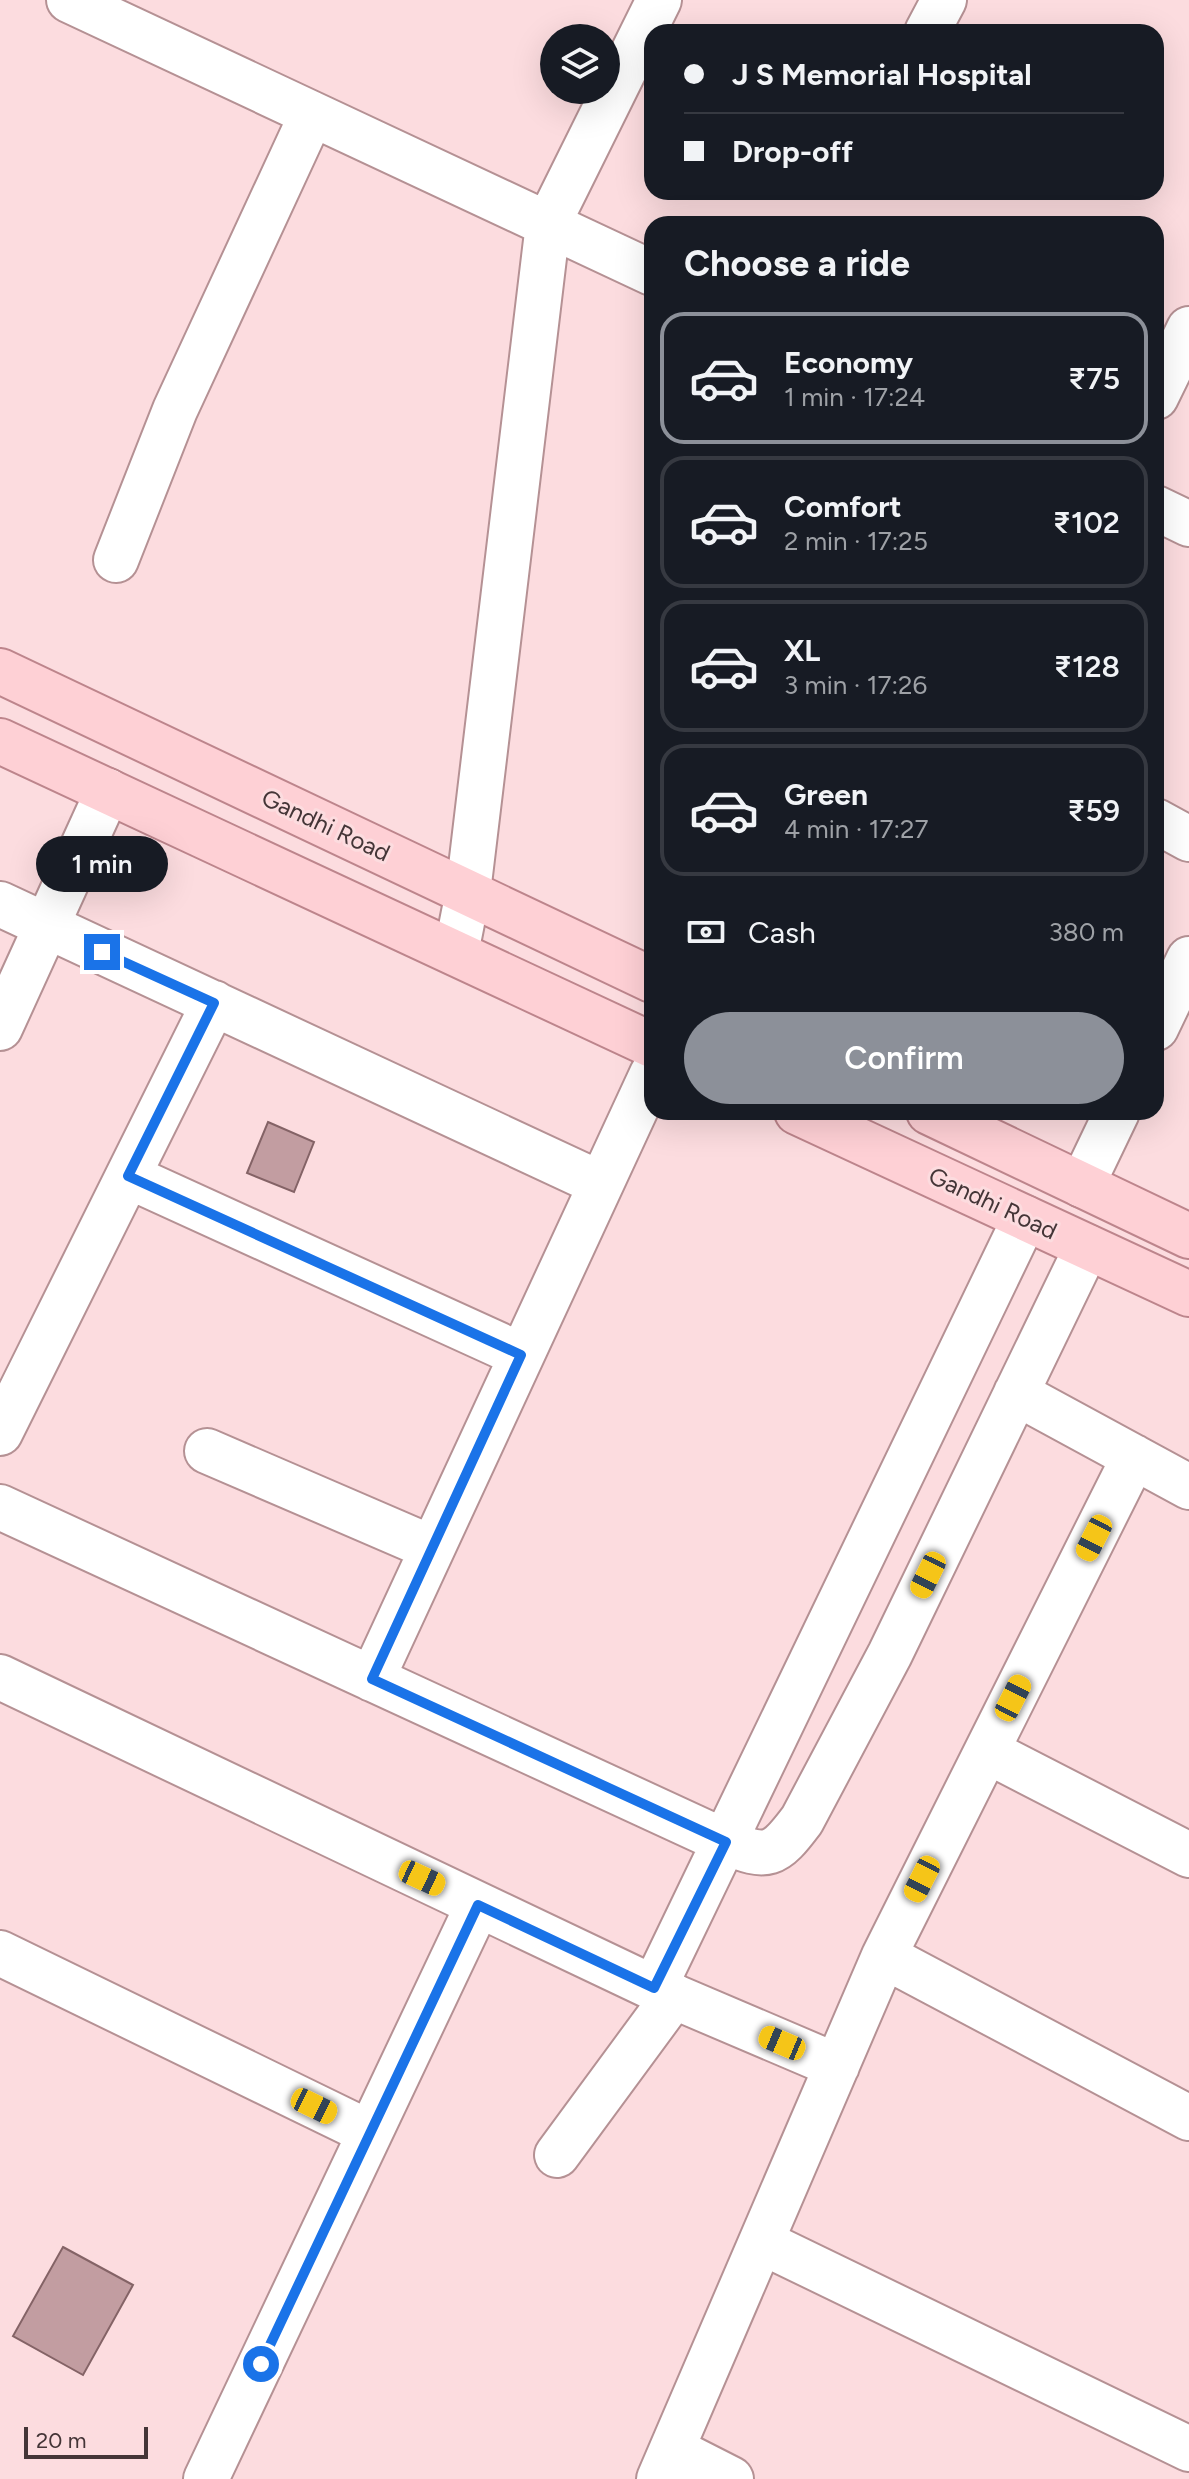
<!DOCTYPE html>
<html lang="en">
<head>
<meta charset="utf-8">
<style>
	body { margin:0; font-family:Figtree,sans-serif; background:#20242c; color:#f1f3f6; height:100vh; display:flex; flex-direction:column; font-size:30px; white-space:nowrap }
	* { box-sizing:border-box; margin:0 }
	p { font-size:26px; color:#9ea1a6 }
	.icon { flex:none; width:44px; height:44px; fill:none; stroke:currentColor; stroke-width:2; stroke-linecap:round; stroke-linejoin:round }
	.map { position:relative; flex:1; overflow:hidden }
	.details { position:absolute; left:644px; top:216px; width:520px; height:904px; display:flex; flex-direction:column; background:#171b24; border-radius:24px; box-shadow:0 8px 32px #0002 }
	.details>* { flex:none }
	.guide { position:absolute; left:644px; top:24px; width:520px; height:176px; border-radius:24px; box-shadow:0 8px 32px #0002; display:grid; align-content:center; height:176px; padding:0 40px; background:#171b24 }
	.fabs { position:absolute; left:540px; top:24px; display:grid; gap:16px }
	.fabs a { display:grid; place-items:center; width:80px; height:80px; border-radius:50%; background:#171b24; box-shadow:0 8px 32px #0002; font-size:40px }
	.scale { position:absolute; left:24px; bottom:20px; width:124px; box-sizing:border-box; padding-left:8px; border:4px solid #443537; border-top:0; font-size:22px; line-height:28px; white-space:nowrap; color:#443537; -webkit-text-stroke:6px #fcdcdf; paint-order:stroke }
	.end { position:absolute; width:36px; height:36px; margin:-18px; border:10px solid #1a73e8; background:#fff; box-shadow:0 0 0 4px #fff }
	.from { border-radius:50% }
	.bubble { position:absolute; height:56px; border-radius:28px; background:#171b24; box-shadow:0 8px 32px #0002; font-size:26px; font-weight:600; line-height:56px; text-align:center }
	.car { position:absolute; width:24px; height:48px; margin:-24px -12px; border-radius:10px; box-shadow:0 0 6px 2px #0007; background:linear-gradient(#f5c518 24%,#345 0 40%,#f5c518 0 76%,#345 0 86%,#f5c518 0) }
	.guide b { display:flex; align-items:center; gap:28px; height:76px; font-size:30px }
	.guide b+b { border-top:2px solid #363941 }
	.guide i { width:20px; height:20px; background:#f1f3f6 }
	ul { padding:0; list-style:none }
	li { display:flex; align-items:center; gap:24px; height:132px; margin:0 16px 12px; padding:0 24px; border:4px solid #363941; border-radius:24px }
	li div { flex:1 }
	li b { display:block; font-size:30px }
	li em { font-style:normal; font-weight:600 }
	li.selected { border-color:#8c9099 }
	li>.icon { width:72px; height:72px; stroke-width:1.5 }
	h2 { padding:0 40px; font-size:36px; line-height:96px }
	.pay { display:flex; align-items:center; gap:20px; height:88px; padding:0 40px; font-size:30px }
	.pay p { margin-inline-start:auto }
	.primary-button { display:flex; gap:16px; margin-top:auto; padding:16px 40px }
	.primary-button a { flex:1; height:92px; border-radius:48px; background:#8c9099; color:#fff; font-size:32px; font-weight:600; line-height:92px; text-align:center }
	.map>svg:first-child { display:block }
	.building { fill:#c29da1; stroke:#846366; stroke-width:2 }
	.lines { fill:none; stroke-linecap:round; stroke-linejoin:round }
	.minor-casing { stroke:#b59194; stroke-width:48 }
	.major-casing { stroke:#bd858c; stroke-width:48 }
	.minor { stroke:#fff; stroke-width:44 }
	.major { stroke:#fed0d5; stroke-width:44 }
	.route { stroke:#1a73e8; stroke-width:10 }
	.labels { text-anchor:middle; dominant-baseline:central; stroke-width:6; stroke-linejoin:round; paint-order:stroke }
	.street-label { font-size:24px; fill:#443537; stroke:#fcdcdf }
</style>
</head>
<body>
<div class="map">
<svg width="1189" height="2479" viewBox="0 0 1189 2479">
	<rect width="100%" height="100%" fill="#fcdcdf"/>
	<path class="building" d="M268 1122 314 1142 294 1192 247 1173Z
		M63 2247 133 2285 83 2375 13 2336Z"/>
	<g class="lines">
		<g class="minor-casing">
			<path id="minor" d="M69 0 652 273
				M927 32 944 0
				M1156 397 1189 329
				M1156 508 1189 524
				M116 560 175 410 312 114
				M1156 821 1189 839
				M0 904 601 1184
				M456 953 468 892 548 224 659 0
				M0 1028 108 791
				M1156 1028 1189 959
				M128 1176 521 1355
				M1082 1185 1117 1112
				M1016 1393 1189 1487
				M0 1433 214 1003
				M207 1451 432 1548
				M0 1507 726 1842C768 1860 775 1856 802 1820L890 1654 1087 1247
				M0 1677 654 1988 837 2066
				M372 1679 652 1074
				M987 1751 1189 1855
				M0 1953 370 2133
				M884 1956 1189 2118
				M654 1988 1025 1218
				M557 2155 674 1996
				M762 2242 1189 2449
				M672 2449 731 2479
				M206 2479 478 1905
				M659 2479 884 1956 1134 1457"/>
		</g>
		<g class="major-casing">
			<path id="major" d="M0 671 652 980
				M0 741 652 1045
				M797 1112 1189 1294
				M929 1112 1189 1236"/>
		</g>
		<use href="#minor" class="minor"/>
		<use href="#major" class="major"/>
	</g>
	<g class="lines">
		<path class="route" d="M102 952 214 1003 128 1176 521 1355 372 1679 726 1842 654 1988 478 1905 261 2364"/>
	</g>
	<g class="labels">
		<g class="street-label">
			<text transform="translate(326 825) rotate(25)">Gandhi Road</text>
			<text transform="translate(993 1203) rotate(25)">Gandhi Road</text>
		</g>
	</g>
</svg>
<div class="fabs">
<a><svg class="icon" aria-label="layers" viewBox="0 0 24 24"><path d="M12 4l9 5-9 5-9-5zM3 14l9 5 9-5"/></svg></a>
</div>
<div class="scale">20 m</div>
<i class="end from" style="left:261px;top:2364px"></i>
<i class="end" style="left:102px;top:952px"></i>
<div class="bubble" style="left:36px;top:836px;width:132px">1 min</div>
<i class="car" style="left:1094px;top:1538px;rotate:207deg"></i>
<i class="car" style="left:928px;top:1575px;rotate:206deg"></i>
<i class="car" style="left:1013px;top:1698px;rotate:27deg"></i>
<i class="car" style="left:422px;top:1878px;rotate:115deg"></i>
<i class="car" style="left:922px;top:1879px;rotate:207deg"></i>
<i class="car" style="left:782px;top:2043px;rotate:293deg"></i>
<i class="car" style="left:314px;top:2106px;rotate:116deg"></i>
<div class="guide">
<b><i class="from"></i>J S Memorial Hospital</b>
<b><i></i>Drop-off</b>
</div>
<section class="details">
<h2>Choose a ride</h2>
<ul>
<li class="selected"><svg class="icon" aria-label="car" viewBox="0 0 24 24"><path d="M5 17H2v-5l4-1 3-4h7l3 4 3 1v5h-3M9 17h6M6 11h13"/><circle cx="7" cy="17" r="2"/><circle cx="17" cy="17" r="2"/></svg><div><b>Economy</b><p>1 min · 17:24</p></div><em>₹75</em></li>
<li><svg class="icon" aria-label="car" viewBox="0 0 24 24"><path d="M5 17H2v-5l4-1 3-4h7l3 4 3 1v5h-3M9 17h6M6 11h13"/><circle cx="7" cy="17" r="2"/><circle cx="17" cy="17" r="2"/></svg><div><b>Comfort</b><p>2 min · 17:25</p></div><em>₹102</em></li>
<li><svg class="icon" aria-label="car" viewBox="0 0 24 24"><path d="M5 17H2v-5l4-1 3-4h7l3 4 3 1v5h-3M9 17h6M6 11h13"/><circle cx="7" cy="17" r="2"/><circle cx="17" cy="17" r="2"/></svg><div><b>XL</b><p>3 min · 17:26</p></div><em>₹128</em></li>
<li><svg class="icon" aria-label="car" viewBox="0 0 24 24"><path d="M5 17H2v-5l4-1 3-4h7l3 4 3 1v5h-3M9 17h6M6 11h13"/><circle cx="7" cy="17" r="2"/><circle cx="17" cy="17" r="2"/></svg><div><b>Green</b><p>4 min · 17:27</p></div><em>₹59</em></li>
</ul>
<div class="pay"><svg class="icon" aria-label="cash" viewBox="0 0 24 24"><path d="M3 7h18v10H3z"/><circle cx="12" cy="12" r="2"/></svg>Cash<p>380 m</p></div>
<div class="primary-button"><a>Confirm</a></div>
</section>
</div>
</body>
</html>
